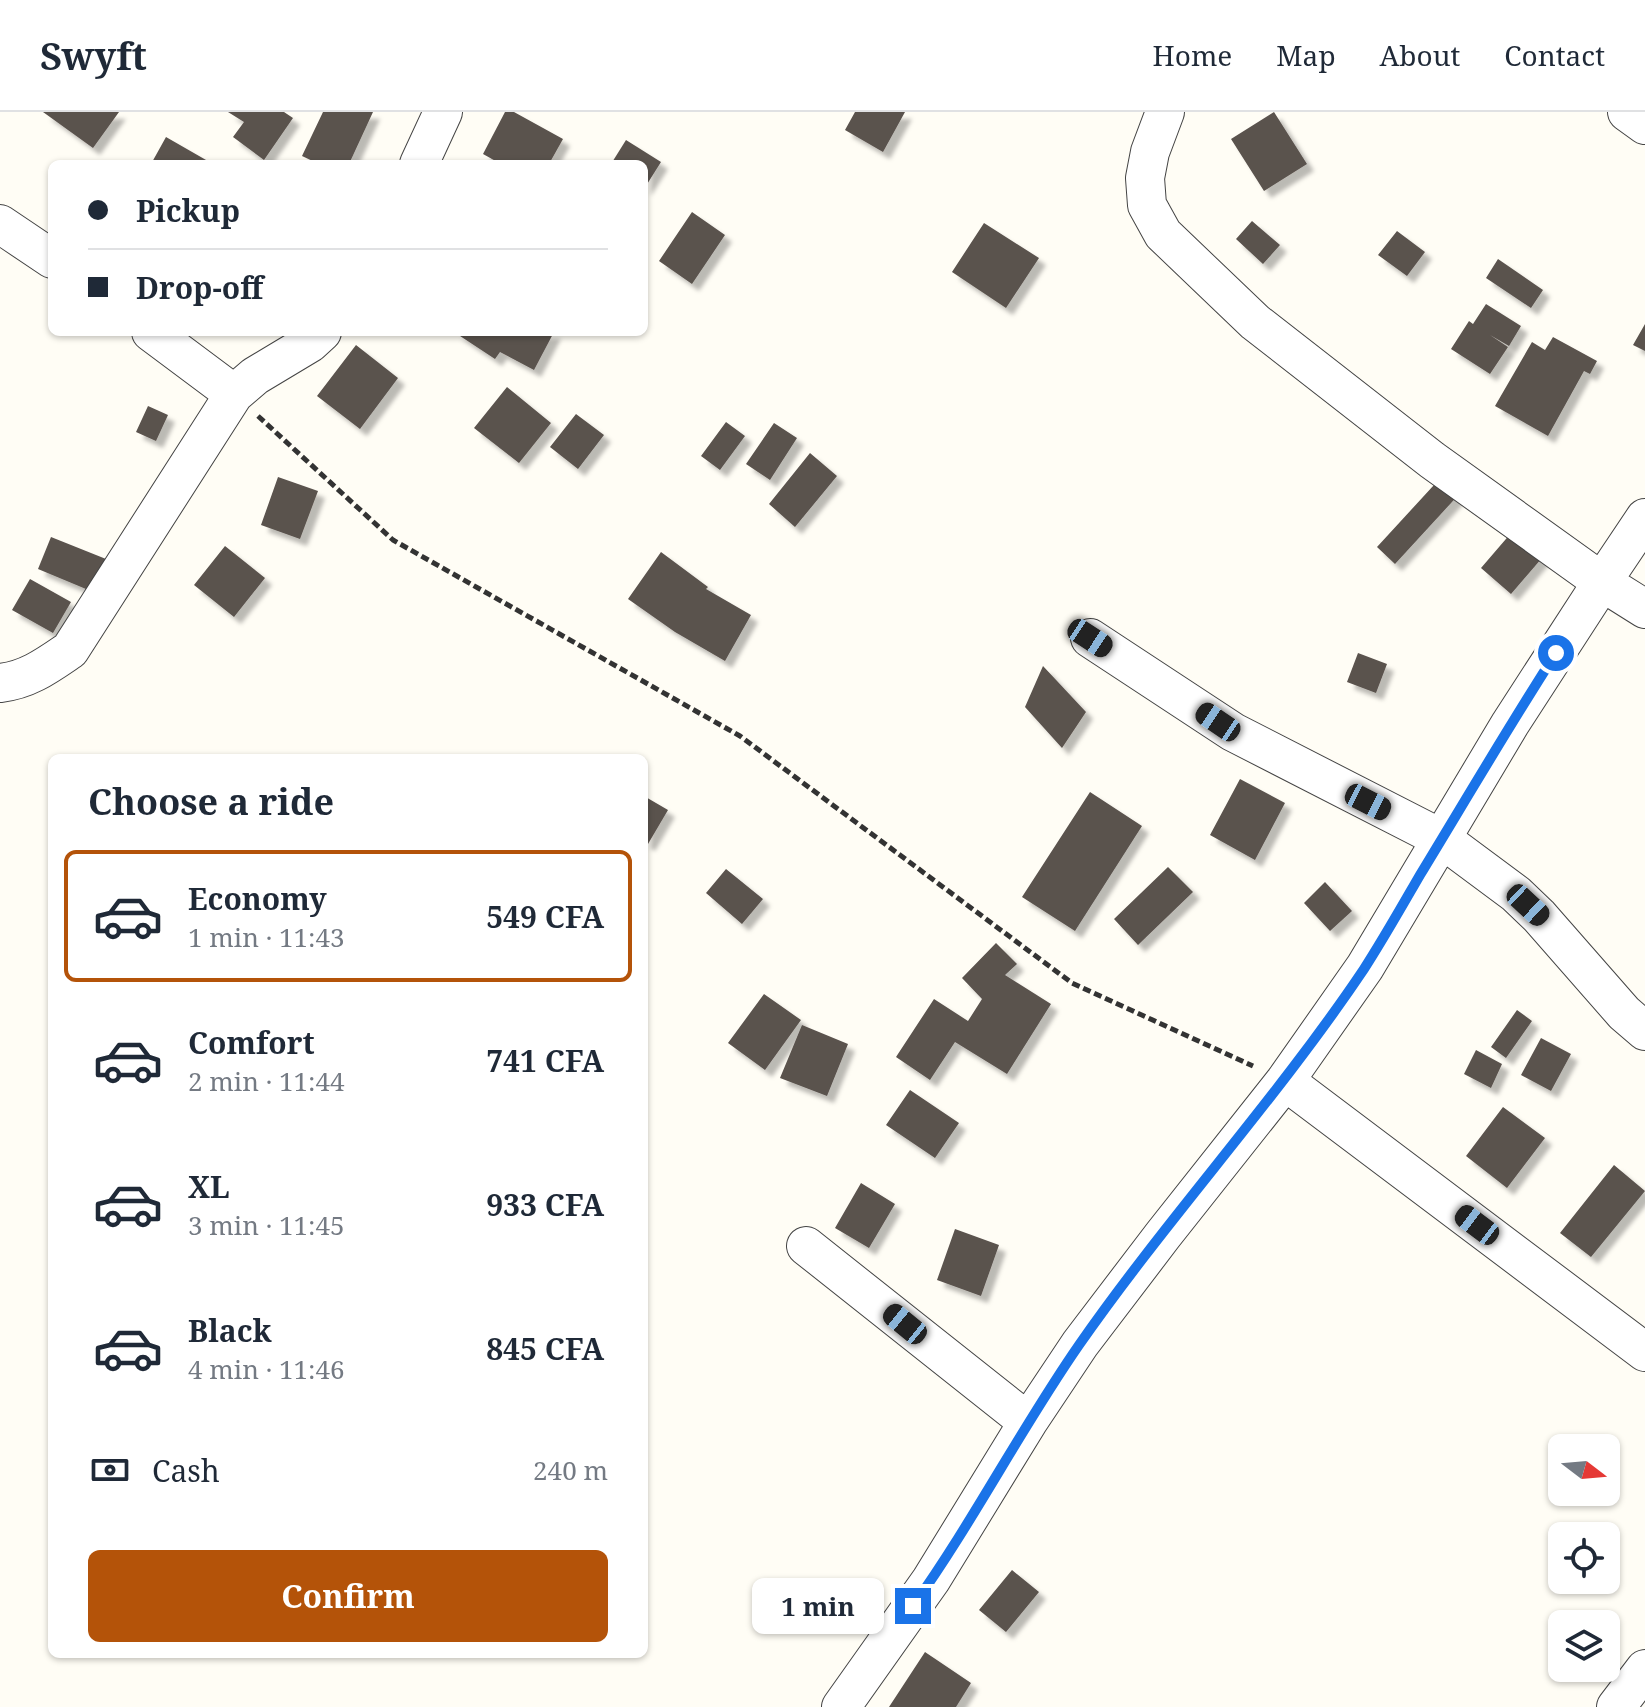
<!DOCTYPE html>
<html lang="en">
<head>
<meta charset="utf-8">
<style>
	body { margin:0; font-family:"Noto Serif",serif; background:#f2f2f3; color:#1f2937; height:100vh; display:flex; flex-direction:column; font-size:30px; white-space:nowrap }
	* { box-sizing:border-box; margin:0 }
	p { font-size:26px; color:#747a83 }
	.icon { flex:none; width:44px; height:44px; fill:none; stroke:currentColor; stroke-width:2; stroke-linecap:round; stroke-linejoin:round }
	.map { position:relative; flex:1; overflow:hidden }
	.details { position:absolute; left:48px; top:642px; width:600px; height:904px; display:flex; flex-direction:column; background:#fff; border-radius:12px; box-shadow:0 2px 6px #0004 }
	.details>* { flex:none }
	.guide { position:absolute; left:48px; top:48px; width:600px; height:176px; border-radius:12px; box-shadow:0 2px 6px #0004; display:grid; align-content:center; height:176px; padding:0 40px; background:#fff }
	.needle { width:52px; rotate:106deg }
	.buttons { position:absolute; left:1548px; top:1322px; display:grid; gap:16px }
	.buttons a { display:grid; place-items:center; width:72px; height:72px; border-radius:12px; background:#fff; box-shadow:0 2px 6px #0004; font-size:40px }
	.end { position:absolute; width:36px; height:36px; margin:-18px; border:10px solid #1a73e8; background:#fff; box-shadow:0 0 0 4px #fff }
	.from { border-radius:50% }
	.bubble { position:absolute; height:56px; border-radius:12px; background:#fff; box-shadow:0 2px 6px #0004; font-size:26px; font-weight:700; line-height:56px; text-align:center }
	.car { position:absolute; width:24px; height:48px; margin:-24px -12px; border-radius:10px; box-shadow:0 0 6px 2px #0007; background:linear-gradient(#222 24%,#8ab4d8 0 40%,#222 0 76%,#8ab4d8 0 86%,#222 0) }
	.guide b { display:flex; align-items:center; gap:28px; height:76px; font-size:30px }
	.guide b+b { border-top:2px solid #e0e1e3 }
	.guide i { width:20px; height:20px; background:#1f2937 }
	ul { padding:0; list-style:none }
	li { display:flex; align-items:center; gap:24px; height:132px; margin:0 16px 12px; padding:0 24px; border:4px solid transparent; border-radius:12px }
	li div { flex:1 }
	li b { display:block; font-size:30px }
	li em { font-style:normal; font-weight:700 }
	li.selected { border-color:#b45309 }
	li>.icon { width:72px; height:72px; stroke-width:1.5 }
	h2 { padding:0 40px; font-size:36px; line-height:96px }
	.pay { display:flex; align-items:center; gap:20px; height:88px; padding:0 40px; font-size:30px }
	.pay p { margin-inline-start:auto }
	.button { display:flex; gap:16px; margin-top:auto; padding:16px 40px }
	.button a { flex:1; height:92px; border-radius:12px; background:#b45309; color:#fff; font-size:32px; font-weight:700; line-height:92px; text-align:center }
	header { display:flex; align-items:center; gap:48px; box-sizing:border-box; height:112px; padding:0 40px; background:#fff; border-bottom:2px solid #e0e1e3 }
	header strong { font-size:38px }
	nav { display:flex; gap:44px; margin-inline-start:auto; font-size:28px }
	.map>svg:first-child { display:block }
	.building { fill:#5a524d; filter:url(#shadow) }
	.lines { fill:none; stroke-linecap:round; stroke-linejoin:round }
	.minor-casing { stroke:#444; stroke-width:40 }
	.path { stroke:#333; stroke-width:5; stroke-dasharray:8 4; stroke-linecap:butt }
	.minor { stroke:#fff; stroke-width:38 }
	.route { stroke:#1a73e8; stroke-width:10 }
</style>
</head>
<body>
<header>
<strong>Swyft</strong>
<nav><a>Home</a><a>Map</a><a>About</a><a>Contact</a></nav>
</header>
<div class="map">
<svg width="1645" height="1595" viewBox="0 0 1645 1595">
	<defs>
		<filter id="shadow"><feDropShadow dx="7" dy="7" stdDeviation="2" flood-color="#0004"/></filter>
	</defs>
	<rect width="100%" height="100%" fill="#fffdf5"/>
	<path class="building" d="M43 0H119L93 36Z
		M228 0H284L293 6 264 48 233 25 244 10Z
		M323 0H373L349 52H319L302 44Z
		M505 0H514L563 27 549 52H501L483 42Z
		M855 0H905L883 40 845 18Z
		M1274 0 1307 52 1264 79 1231 27Z
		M166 25 213 52H151Z
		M626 28 661 50 644 77V52H611Z
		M692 100 725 123 692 172 659 149Z
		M1252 109 1280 133 1263 152 1236 127Z
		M984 111 1039 146 1006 196 952 160Z
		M1397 119 1425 140 1407 164 1378 143Z
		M1498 147 1543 178 1531 196 1486 166Z
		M1486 192 1521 214 1509 234 1490 223 1508 235 1490 262 1451 237 1469 209 1473 212Z
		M1645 212V239L1633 233Z
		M454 220H554L534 258 500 240 495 247Z
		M1553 225 1597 249 1590 262 1584 259 1548 324 1495 294 1532 230 1545 238Z
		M356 233 398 266 360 317 317 284Z
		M507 275 551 311 519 351 474 316Z
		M148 294 168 303 156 329 136 320Z
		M576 302 604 323 578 357 550 335Z
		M726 310 745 324 720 358 701 344Z
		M774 311 797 326 770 368 746 352Z
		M810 341 837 364 795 415 769 392Z
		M1445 361 1463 378 1395 452 1377 435Z
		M278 365 318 379 300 427 261 413Z
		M1524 406 1554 432 1511 482 1481 456Z
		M51 425 111 449 98 482 38 457Z
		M225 434 265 466 234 505 194 473Z
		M661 440 708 475 706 477 751 503 725 549 675 520 628 487Z
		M30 467 71 490 53 521 12 498Z
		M1358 541 1387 552 1376 581 1347 570Z
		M1043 554 1086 600 1062 636 1025 595Z
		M1240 667 1285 691 1255 748 1210 723Z
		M1090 680 1142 714 1075 819 1022 785Z
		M644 684 668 698 648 732 644 730Z
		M1168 755 1193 780 1138 833 1114 807Z
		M726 757 763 787 742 812 706 781Z
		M1325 770 1352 799 1330 819 1304 791Z
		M996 831 1017 852 1005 863 1051 892 1007 962 955 930 930 968 896 945 934 887 968 909 982 887 962 866Z
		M764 882 801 908 765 958 728 931Z
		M1517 898 1532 909 1506 946 1491 935Z
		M802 913 848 932 827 984 780 966Z
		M1541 926 1571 942 1551 979 1521 963Z
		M1476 938 1502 952 1491 976 1464 962Z
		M910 978 959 1011 935 1046 886 1013Z
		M1503 995 1545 1026 1507 1076 1466 1044Z
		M1614 1053 1645 1079 1591 1145 1560 1121Z
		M861 1071 895 1092 869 1136 835 1116Z
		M955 1117 999 1133 981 1184 937 1168Z
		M1012 1458 1039 1480 1006 1520 979 1498Z
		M925 1540 971 1571 956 1595H889Z"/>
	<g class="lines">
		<g class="minor-casing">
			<path id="minor" d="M1165 0 1150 40 1145 66 1147 93 1163 122 1255 210 1432 348 1602 470 1645 497
				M1627 0 1645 13
				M419 52 443 0
				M0 112 52 147
				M151 220 234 282
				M1090 526 1233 620 1442 727 1516 782 1539 804 1624 901 1645 919
				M0 571C28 568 48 553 70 538L234 282 255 264 310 231 322 220
				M1285 969 1645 1240
				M806 1134 1028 1310
				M841 1595 931 1468 1028 1310 1080 1232 1163 1123 1285 969 1365 855 1510 612 1602 470 1645 406
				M1616 1595 1645 1557"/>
		</g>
		<path class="path" d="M258 304 393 428 740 624 1072 871 1253 954"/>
		<use href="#minor" class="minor"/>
	</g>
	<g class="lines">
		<path class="route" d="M913 1494C973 1410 1020 1318 1079 1233 1169 1104 1276 988 1364 857 1384 826 1402 794 1420 763 1465 689 1509 614 1556 541"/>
	</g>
</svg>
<div class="buttons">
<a><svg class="needle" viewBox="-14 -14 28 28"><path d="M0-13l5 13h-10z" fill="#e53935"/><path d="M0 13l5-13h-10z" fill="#747a83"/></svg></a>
<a><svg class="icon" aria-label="locate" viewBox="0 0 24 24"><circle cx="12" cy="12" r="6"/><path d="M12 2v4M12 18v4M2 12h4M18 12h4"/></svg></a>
<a><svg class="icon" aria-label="layers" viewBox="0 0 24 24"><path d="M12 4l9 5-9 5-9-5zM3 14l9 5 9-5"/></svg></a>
</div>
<i class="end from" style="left:1556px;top:541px"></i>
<i class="end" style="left:913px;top:1494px"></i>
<div class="bubble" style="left:752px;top:1466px;width:132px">1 min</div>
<i class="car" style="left:1090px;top:526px;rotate:123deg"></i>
<i class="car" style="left:1218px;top:610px;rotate:304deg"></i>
<i class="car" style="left:1368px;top:690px;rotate:117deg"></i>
<i class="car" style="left:1528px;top:793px;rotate:133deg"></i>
<i class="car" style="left:1477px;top:1113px;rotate:307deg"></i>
<i class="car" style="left:905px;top:1212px;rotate:309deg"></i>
<div class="guide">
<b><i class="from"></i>Pickup</b>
<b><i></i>Drop-off</b>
</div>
<section class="details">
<h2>Choose a ride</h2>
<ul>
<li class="selected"><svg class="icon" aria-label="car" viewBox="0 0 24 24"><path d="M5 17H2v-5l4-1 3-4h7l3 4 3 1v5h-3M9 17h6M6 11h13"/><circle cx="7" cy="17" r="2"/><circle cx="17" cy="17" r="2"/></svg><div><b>Economy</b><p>1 min · 11:43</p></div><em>549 CFA</em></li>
<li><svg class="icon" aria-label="car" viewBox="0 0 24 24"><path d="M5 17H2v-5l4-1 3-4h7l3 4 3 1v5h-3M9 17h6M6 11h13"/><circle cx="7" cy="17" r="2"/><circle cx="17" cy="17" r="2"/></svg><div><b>Comfort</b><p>2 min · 11:44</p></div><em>741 CFA</em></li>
<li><svg class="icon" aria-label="car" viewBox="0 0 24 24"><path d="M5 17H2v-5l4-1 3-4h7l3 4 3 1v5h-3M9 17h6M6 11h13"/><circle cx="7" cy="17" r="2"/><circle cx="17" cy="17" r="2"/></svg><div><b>XL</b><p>3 min · 11:45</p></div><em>933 CFA</em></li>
<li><svg class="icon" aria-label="car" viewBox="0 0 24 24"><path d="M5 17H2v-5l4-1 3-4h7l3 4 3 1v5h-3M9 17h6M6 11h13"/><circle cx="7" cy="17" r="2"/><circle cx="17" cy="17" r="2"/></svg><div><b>Black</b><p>4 min · 11:46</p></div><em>845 CFA</em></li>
</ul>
<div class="pay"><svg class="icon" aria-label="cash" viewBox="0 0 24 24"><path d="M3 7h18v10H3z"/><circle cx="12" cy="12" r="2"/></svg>Cash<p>240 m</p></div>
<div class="button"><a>Confirm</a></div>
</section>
</div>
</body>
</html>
